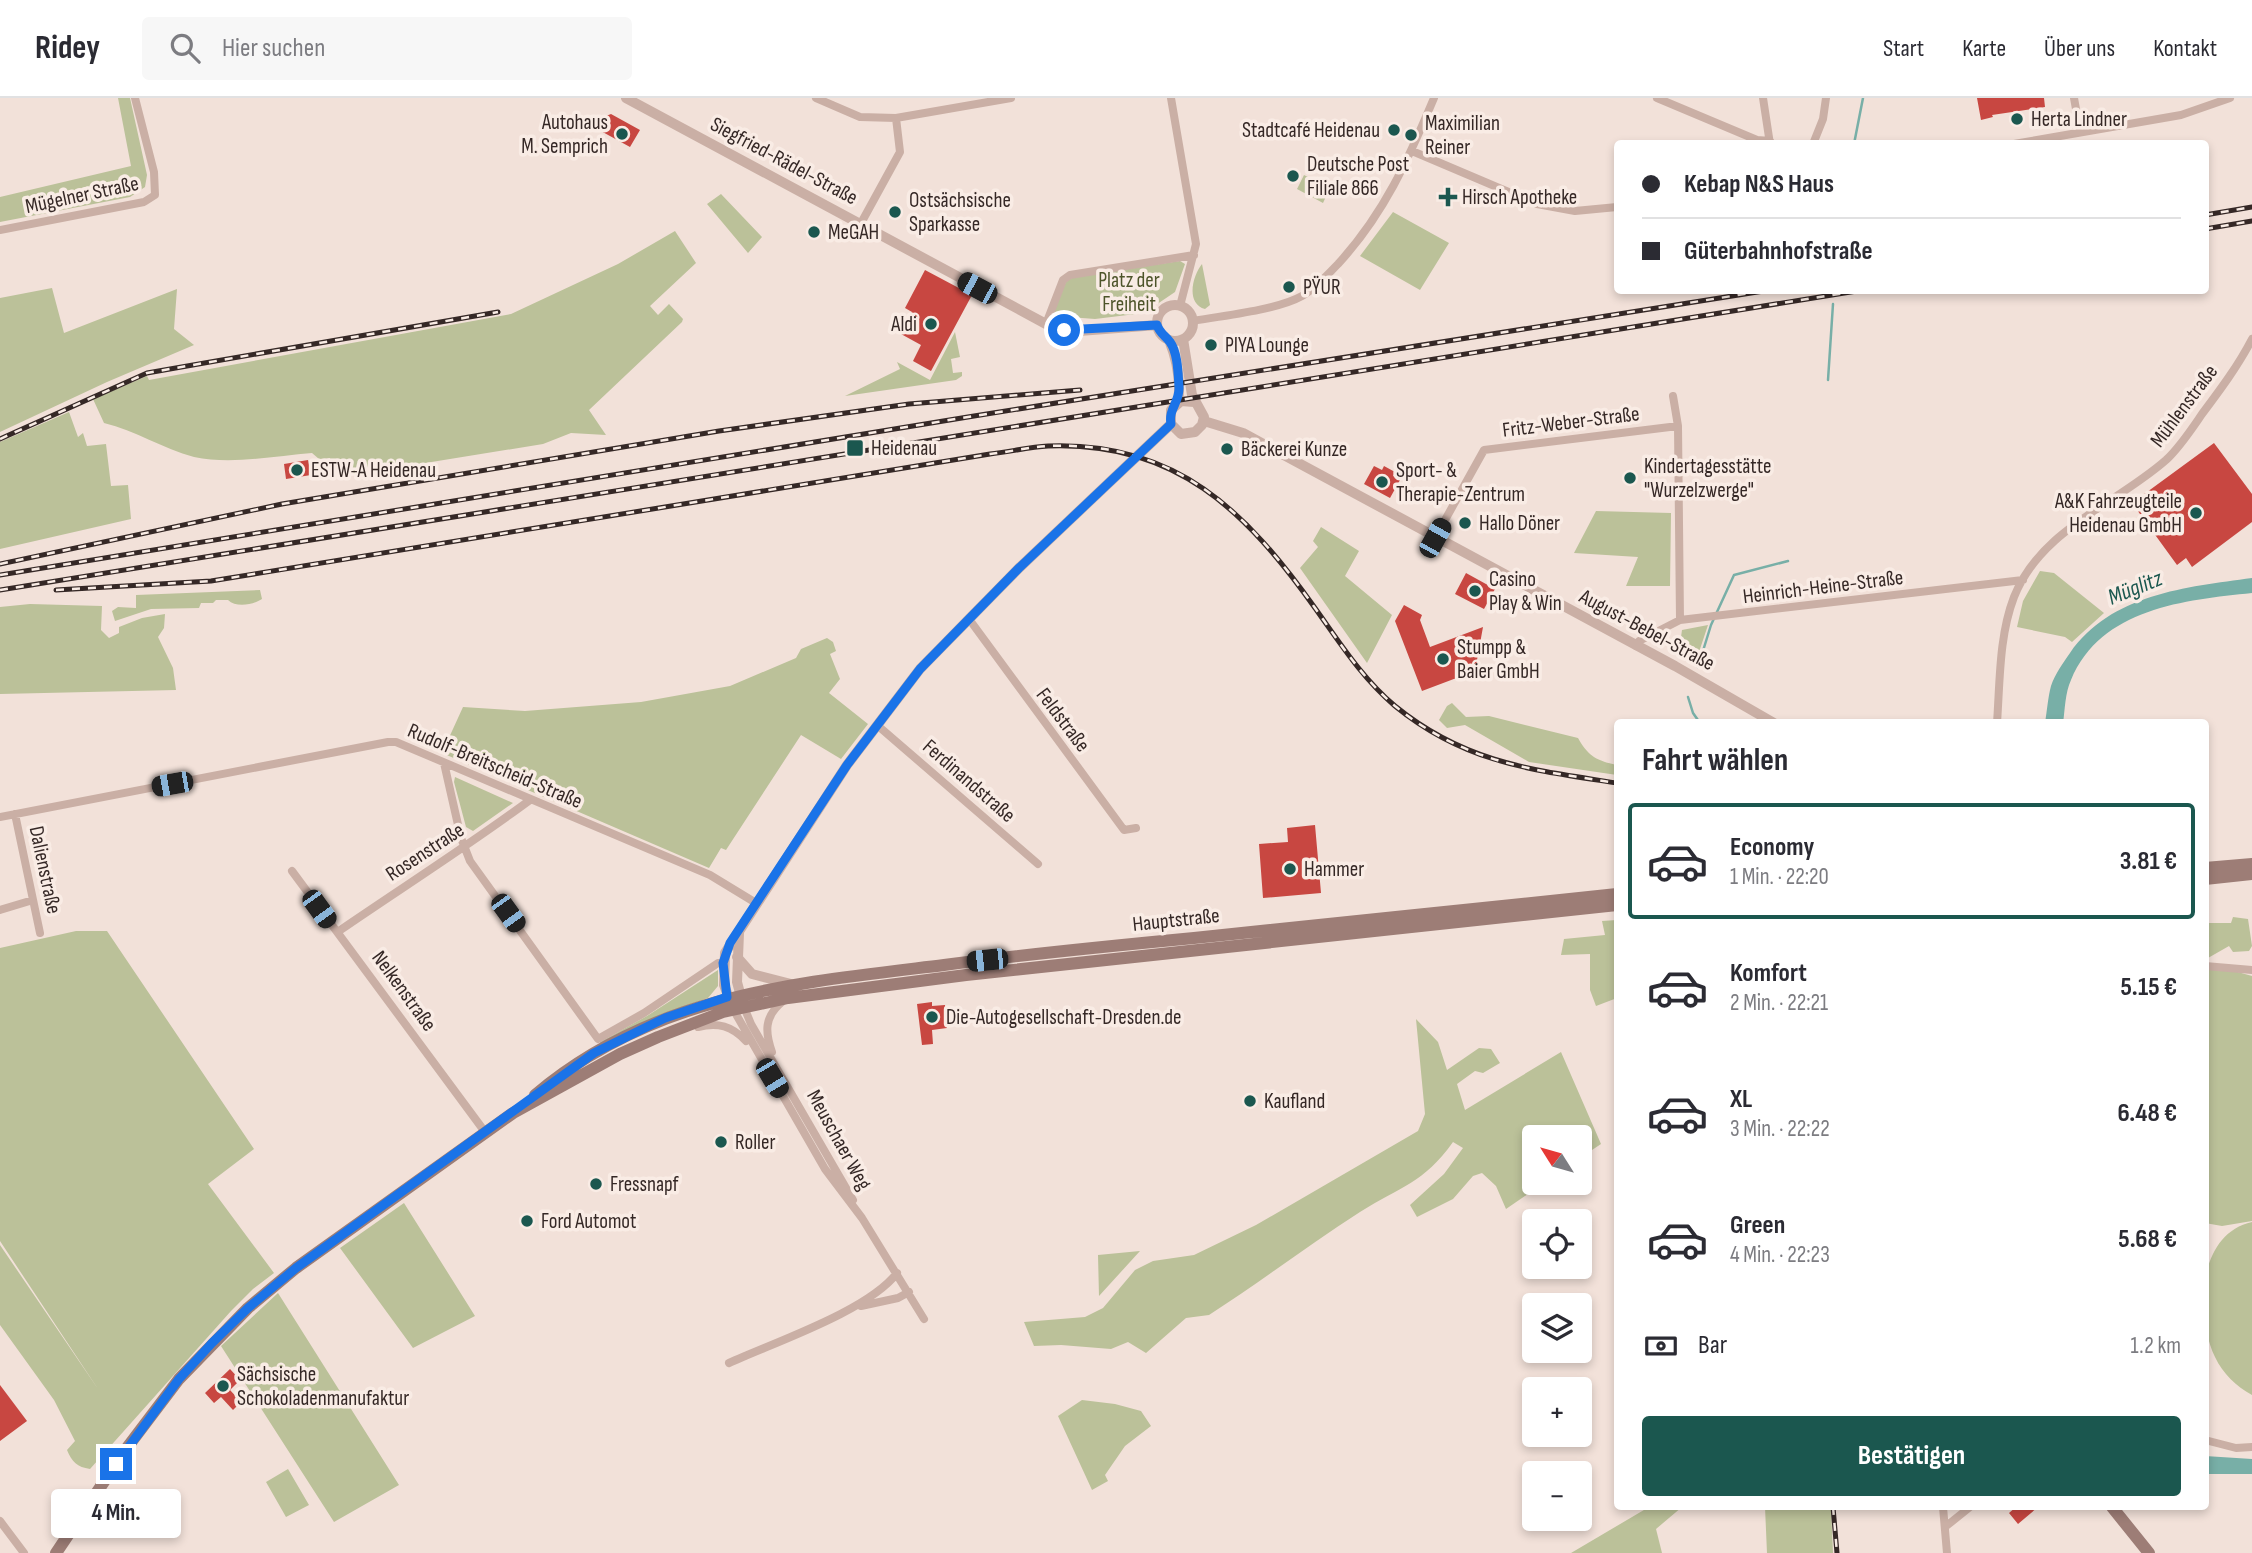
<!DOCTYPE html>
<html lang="de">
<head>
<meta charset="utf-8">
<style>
	body { margin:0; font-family:"Sofia Sans Condensed",sans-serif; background:#f7f7f7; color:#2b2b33; height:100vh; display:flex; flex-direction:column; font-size:26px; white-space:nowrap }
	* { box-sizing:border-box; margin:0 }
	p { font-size:23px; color:#7c7c81 }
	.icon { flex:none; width:38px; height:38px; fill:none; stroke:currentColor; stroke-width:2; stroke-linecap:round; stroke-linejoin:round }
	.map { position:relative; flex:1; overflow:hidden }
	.drawer { position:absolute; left:1614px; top:621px; width:595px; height:791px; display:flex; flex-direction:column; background:#fff; border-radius:7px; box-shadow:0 4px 10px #0003 }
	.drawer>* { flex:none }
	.hud { position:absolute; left:1614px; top:42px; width:595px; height:154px; border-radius:7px; box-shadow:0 4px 10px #0003; display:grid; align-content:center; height:154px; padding:0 28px; background:#fff }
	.needle { width:46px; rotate:307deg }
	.buttons { position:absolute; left:1522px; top:1027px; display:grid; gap:14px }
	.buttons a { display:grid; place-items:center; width:70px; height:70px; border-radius:7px; background:#fff; box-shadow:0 4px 10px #0003; font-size:35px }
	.end { position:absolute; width:32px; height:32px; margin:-16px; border:9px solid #1a73e8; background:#fff; box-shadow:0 0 0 4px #fff }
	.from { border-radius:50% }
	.bubble { position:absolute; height:49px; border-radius:7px; background:#fff; box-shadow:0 4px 10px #0003; font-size:23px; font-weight:700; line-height:49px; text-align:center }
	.car { position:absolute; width:21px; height:42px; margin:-21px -10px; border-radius:9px; box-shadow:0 0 5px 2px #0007; background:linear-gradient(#222 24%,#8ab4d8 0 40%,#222 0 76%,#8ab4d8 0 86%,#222 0) }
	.hud b { display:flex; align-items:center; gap:24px; height:66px; font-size:26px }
	.hud b+b { border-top:2px solid #e1e1e2 }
	.hud i { width:18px; height:18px; background:#2b2b33 }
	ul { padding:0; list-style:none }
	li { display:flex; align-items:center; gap:21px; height:116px; margin:0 14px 10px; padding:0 14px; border:4px solid transparent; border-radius:7px }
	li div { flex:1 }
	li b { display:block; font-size:26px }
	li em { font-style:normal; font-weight:700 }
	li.selected { border-color:#1b574f }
	li>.icon { width:63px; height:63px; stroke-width:1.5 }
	h2 { padding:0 28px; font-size:32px; line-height:84px }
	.pay { display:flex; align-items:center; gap:18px; height:77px; padding:0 28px; font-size:26px }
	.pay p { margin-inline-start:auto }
	.cta { display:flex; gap:14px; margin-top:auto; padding:14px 28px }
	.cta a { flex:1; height:80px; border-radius:7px; background:#1b574f; color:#fff; font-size:28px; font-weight:700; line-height:80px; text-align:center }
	header { display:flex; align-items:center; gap:42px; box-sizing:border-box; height:98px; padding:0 35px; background:#fff; border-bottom:2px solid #e1e1e2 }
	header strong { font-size:33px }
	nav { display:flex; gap:38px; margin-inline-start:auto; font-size:24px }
	.search { width:490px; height:63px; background:#f7f7f7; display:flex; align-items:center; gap:18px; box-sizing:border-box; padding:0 24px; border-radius:7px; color:#7c7c81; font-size:26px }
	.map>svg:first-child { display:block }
	.green { fill:#bbc199 }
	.water { fill:#78afa7 }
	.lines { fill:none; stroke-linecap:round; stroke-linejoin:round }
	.stream { stroke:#78afa7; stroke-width:2.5 }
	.building { fill:#c84741 }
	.minor { stroke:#caafa5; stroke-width:8 }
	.tertiary { stroke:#caafa5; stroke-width:10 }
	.secondary { stroke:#9d7d76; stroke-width:12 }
	.rail-casing { stroke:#352826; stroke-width:5 }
	.rail { stroke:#f9ece5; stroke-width:2.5; stroke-dasharray:8; stroke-linecap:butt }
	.route { stroke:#1a73e8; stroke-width:9 }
	.poi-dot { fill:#1b574f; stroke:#f9ece5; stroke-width:2.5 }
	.labels { text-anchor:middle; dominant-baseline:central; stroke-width:7; stroke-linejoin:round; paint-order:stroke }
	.poi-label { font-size:21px; fill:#352826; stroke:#f9ece5; text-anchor:start }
	.street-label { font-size:21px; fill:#352826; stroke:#f9ece5 }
	.park-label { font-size:21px; fill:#4d542a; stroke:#f9ece5 }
	.water-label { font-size:23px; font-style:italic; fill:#1b574f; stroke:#f9ece5 }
</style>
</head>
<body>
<header>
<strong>Ridey</strong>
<div class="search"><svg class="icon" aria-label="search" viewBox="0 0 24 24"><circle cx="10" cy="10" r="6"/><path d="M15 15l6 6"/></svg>Hier suchen</div>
<nav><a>Start</a><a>Karte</a><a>Über uns</a><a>Kontakt</a></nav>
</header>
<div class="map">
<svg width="2252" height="1455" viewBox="0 0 2252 1455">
	<rect width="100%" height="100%" fill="#f2e1d9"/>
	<path class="green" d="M118 0H130L147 77 145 89 130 99 0 124V99L131 68Z
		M1304 77 1330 90 1323 105 1297 91Z
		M721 96 762 139 748 155 707 106Z
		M1393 114 1449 145 1420 192 1360 158Z
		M675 133 696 165 650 208 658 217 669 206 683 221 682 224 589 312 606 337 571 335 543 346 333 380 330 360 319 361 312 355C275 358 231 367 194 359 163 351 135 332 104 325L93 301 147 278 149 282 511 216 618 166Z
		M1180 163 1185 166 1175 194 1144 215 1095 221 1056 218 1053 213 1066 184 1073 179Z
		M1202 166 1210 207 1205 211C1185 205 1193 177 1202 166Z
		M52 190 64 235 177 191 174 231 194 247 107 284 0 334V200Z
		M955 234 960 259 951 261 953 275 962 274V278L956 282 845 298 900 271 897 264 930 282Z
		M69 314 78 339 83 335 87 348 106 346 111 388 128 387 131 421 0 451V344Z
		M1596 413 1671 415 1670 488H1626L1638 459 1574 455Z
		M1321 429 1359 453 1345 478 1392 517 1367 565 1300 470 1318 449 1313 443Z
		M2040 473 2054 475 2104 515 2072 544 2065 539 2017 529 2023 503Z
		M260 492 262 501C253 507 236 510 228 502H216L213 505H201L199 510 151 511 115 523 112 513 118 509 136 510V497Z
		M30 506 102 508 101 532 109 540 119 535V529L142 520 165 516 164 530 158 539 173 570 176 592 0 596V509Z
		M1708 527 1695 566 1689 564 1687 556 1679 553 1682 532Z
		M827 540 833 544 836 553 830 556 840 581 829 595 868 626 841 661 801 637 726 752 721 750 709 770 442 655 463 609 525 613 641 604 730 588 796 560 801 551Z
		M1452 605 1466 619 1489 618 1578 640C1588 658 1597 663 1617 667V677L1529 664 1465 627 1447 630 1439 622 1447 608Z
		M455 679 513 705 473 733 466 729 454 684Z
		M2233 819 2248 821 2252 848 2249 853 2233 854 2229 848 2208 860 2205 859V825H2231Z
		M1617 822V900L1596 908 1590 892V856L1561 857 1564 841 1605 837 1602 823Z
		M76 833H107L254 1051 208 1086 274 1175 253 1191 231 1213 90 1371C77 1369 72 1364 67 1352L75 1343 54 1302 0 1227V1147L98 1291 0 1143V850Z
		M2227 871 2252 878V1123L2222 1128 2205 1125V872Z
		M718 872V888L708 900 662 916 600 949V944L647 918Z
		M1416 921 1438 944 1447 972 1479 950 1491 951 1500 965 1483 975 1475 973 1457 986 1465 1012 1561 954 1601 1046 1580 1060V1040H1535V1085H1544L1506 1111 1496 1088 1482 1075 1473 1078 1453 1101 1417 1119 1410 1107 1444 1076 1463 1050 1453 1044C1423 1086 1401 1088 1360 1114 1309 1147 1260 1184 1209 1217L1186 1220 1146 1255 1128 1244 1111 1251 1061 1247 1034 1248 1024 1224 1085 1219 1103 1210 1135 1172 1153 1163 1194 1157 1256 1127 1418 1033 1425 1016Z
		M404 1105 475 1218 413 1250 340 1150Z
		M2252 1124V1297C2236 1288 2223 1276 2215 1259 2195 1217 2197 1136 2252 1124Z
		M1140 1153 1099 1198 1098 1157Z
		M278 1195 399 1387 334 1424 221 1248Z
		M1082 1302 1115 1306 1141 1313 1151 1328 1125 1348 1105 1377 1108 1383 1092 1392 1058 1318Z
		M288 1371 309 1407 286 1419 266 1384Z
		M1649 1409H1682L1656 1431 1662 1455H1571Z
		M1765 1409H1831L1833 1455H1767Z"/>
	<path class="water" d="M2252 480V495C2185 502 2101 510 2071 582 2065 595 2065 611 2063 625H2045C2047 613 2048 599 2051 588 2055 576 2063 565 2070 555 2111 496 2186 489 2252 480Z
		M2205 1358 2252 1361V1376H2205Z"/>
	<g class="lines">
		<path class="stream" d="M1854 46 1863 0
			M1828 282 1833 206
			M1698 569 1711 527 1734 477 1788 463
			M1688 599 1693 615 1700 625"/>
	</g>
	<path class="building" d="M1977 0H2044L2045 9 1992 17 1993 19 1981 22Z
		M611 16 640 32 630 49 599 32 606 18Z
		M925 172 972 197 931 273 913 263 921 247 901 236 912 214 905 210Z
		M2214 345 2252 396V424L2192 469 2186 460 2177 467 2132 405Z
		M308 362 311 377 286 381 284 366Z
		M1374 368 1382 372 1384 368 1395 374 1393 378 1400 382 1390 400 1364 386Z
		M1466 475 1495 491 1484 511 1455 496Z
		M1404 507 1422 517 1420 522 1430 549 1483 529 1475 573 1422 593 1395 523Z
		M1315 727 1321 795 1263 800 1259 746 1288 744 1287 730Z
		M932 904V908L945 907 947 930 932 932 933 946 922 947 917 906Z
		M230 1271 240 1282 230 1292 241 1304 233 1312 221 1299 214 1305 205 1295Z
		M0 1287 27 1323 0 1343Z
		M2016 1409H2038L2018 1426 2009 1415Z"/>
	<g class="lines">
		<path class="minor" d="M816 0 860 19 896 20 1011 0
			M1171 0 1196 146 1180 208
			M1657 0 1757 42 1770 43
			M1763 0 1770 46
			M2074 0 2080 33
			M1813 46 1823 21 1826 0
			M2014 46 2181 17 2230 0
			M1412 53 1537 106 1575 113 1617 109
			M860 127 900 54 896 20
			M0 132 144 104 155 97 154 74 135 0
			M1192 223C1222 218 1277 212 1302 198 1316 190 1327 177 1338 166 1384 116 1408 62 1434 0
			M1046 226 1063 182 1070 177 1194 157
			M1673 298 1678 328 1680 522
			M1435 440 1484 352 1678 328
			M969 521 1124 732 1136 730
			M1636 548 1639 543 1680 522 2023 482
			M1997 625C2000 583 1999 538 2014 499 2041 431 2115 407 2166 362 2180 349 2191 332 2202 316 2220 292 2238 268 2252 241
			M877 627 1038 766
			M444 665 461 740 470 763 598 941 644 915 718 865H723
			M15 716 40 835
			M0 719 388 644H396L710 777 756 805
			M292 773 485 1034
			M0 812 33 802
			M339 833C403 789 468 748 530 702
			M2205 868 2252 872
			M744 909 751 926 853 1102
			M733 911 825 1071 862 1120 924 1221
			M698 929C718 924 732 928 746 943
			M772 954C765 934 764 919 782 904
			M861 1208 898 1200 909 1194
			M729 1265C775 1244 868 1213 897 1175
			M2205 1342 2236 1350 2252 1349
			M1943 1409 1947 1455
			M0 1423 24 1455
			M1945 1429 1970 1409"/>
		<path class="tertiary" d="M626 0 1046 226 1079 233 1157 227
			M1157 225a18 18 0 1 1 36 0a18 18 0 1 1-36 0Z
			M1183 241 1192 297 1204 319 1202 327 1195 334 1181 336 1171 326V312L1181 303 1194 304
			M1169 242C1177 262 1181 284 1178 305
			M1204 323 1243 335 1675 568 1774 625
			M739 835 737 884 743 906
			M737 859 752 876 791 886
			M732 908 724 887 725 855 847 667 920 571 1019 470 1171 326"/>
		<path class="secondary" d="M2205 770 2252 766
			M2205 781 2252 776
			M535 997C654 896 796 885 944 867 1027 856 1110 848 1194 840 1335 826 1476 810 1617 796
			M2112 1409 2149 1455
			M56 1455 126 1351 179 1281 248 1210 296 1170 513 1015 620 956 658 939 723 914 788 900 966 877 1617 807"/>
		<g class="rail-casing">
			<path id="rail" d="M2205 117 2252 109
				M2205 131 2252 123
				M0 341 147 275 498 214
				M0 466 282 406 719 333 909 306 1080 292
				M0 477 974 318 1770 192
				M0 492 1863 192
				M56 492 211 483 990 356C1009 354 1029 349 1048 348 1176 343 1246 413 1315 510 1340 545 1362 580 1395 608 1465 665 1532 672 1617 685
				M1833 1409 1837 1455"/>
		</g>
		<use href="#rail" class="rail"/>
	</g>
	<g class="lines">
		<path class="route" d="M116 1366 179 1281 212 1245 248 1210 296 1170 594 955 665 920 727 899 723 865 730 845 847 667 920 571 1019 470 1171 326C1168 311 1180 304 1179 289 1178 276 1178 255 1170 244 1166 238 1160 236 1157 227L1064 232"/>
	</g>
	<g class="poi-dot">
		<circle cx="2017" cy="21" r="7"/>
		<circle cx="1394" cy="32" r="7"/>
		<circle cx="622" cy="36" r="7"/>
		<circle cx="1411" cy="37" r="7"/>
		<circle cx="1293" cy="78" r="7"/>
		<path d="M1444.5 88.5h7v7h7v7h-7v7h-7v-7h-7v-7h7z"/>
		<circle cx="895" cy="114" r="7"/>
		<circle cx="814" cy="134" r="7"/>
		<circle cx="1289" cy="189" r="7"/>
		<circle cx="931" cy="226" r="7"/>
		<circle cx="1211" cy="247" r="7"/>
		<rect x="846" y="341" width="18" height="18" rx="3.5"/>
		<circle cx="1227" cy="351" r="7"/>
		<circle cx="297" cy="372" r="7"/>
		<circle cx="1630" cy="380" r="7"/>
		<circle cx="1382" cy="384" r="7"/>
		<circle cx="2196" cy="415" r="7"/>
		<circle cx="1465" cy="425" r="7"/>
		<circle cx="1475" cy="493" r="7"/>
		<circle cx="1443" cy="561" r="7"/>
		<circle cx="1290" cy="771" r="7"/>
		<circle cx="932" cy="919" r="7"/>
		<circle cx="1250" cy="1003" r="7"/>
		<circle cx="721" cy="1044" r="7"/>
		<circle cx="596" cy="1086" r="7"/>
		<circle cx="527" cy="1123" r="7"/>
		<circle cx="223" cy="1288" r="7"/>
	</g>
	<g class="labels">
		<g class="poi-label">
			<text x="2031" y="21">Herta Lindner</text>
			<text x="608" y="24" text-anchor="end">Autohaus<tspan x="608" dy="24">M. Semprich</tspan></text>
			<text x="1425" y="25">Maximilian<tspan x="1425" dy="24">Reiner</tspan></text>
			<text x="1380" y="32" text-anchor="end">Stadtcafé Heidenau</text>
			<text x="1307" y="66">Deutsche Post<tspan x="1307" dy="24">Filiale 866</tspan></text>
			<text x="1462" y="99">Hirsch Apotheke</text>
			<text x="909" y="102">Ostsächsische<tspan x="909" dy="24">Sparkasse</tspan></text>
			<text x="828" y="134">MeGAH</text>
			<text x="1303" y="189">PŸUR</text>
			<text x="917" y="226" text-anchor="end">Aldi</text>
			<text x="1225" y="247">PIYA Lounge</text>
			<text x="871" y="350">Heidenau</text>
			<text x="1241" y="351">Bäckerei Kunze</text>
			<text x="1644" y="368">Kindertagesstätte<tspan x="1644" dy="24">"Wurzelzwerge"</tspan></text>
			<text x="311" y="372">ESTW-A Heidenau</text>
			<text x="1396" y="372">Sport- &amp;<tspan x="1396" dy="24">Therapie-Zentrum</tspan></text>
			<text x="2182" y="403" text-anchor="end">A&amp;K Fahrzeugteile<tspan x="2182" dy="24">Heidenau GmbH</tspan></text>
			<text x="1479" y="425">Hallo Döner</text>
			<text x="1489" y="481">Casino<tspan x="1489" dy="24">Play &amp; Win</tspan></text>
			<text x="1457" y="549">Stumpp &amp;<tspan x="1457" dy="24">Baier GmbH</tspan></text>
			<text x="1304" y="771">Hammer</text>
			<text x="946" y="919">Die-Autogesellschaft-Dresden.de</text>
			<text x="1264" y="1003">Kaufland</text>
			<text x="735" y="1044">Roller</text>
			<text x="610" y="1086">Fressnapf</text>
			<text x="541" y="1123">Ford Automot</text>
			<text x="237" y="1276">Sächsische<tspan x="237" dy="24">Schokoladenmanufaktur</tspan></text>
		</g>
		<g class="street-label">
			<text transform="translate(784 63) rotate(28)">Siegfried-Rädel-Straße</text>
			<text transform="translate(82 97) rotate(-12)">Mügelner Straße</text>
			<text transform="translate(2184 308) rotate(-53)">Mühlenstraße</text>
			<text transform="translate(1571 324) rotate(-7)">Fritz-Weber-Straße</text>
			<text transform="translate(1823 489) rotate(-7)">Heinrich-Heine-Straße</text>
			<text transform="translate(1647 532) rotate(28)">August-Bebel-Straße</text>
			<text transform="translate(1063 622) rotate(53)">Feldstraße</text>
			<text transform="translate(495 668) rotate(23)">Rudolf-Breitscheid-Straße</text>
			<text transform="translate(969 683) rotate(41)">Ferdinandstraße</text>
			<text transform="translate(425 754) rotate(-33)">Rosenstraße</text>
			<text transform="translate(45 772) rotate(78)">Dalienstraße</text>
			<text transform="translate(1176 822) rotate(-6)">Hauptstraße</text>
			<text transform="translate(404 893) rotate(54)">Nelkenstraße</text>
			<text transform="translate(839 1042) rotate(61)">Meuschaer Weg</text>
		</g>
		<g class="park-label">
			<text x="1129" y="182">Platz der<tspan x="1129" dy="24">Freiheit</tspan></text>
		</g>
		<g class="water-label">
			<text transform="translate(2135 490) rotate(-22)">Müglitz</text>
		</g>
	</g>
</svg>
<div class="buttons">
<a><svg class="needle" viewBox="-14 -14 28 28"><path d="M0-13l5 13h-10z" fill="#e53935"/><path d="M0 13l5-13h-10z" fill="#7c7c81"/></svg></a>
<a><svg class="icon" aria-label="locate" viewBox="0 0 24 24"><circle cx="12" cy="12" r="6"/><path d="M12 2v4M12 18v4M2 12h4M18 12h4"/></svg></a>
<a><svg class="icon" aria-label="layers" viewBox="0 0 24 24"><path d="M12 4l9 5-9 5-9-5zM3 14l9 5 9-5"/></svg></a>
<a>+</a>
<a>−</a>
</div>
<i class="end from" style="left:1064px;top:232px"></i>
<i class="end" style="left:116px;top:1366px"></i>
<div class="bubble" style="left:51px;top:1391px;width:130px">4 Min.</div>
<i class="car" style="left:977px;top:190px;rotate:298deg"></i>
<i class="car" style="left:1435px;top:440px;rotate:29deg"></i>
<i class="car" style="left:172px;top:686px;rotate:260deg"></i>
<i class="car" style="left:319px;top:811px;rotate:144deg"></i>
<i class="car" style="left:508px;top:815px;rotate:144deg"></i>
<i class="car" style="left:987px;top:862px;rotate:264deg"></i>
<i class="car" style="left:772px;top:980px;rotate:149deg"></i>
<div class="hud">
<b><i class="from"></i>Kebap N&amp;S Haus</b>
<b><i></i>Güterbahnhofstraße</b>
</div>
<section class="drawer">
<h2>Fahrt wählen</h2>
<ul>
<li class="selected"><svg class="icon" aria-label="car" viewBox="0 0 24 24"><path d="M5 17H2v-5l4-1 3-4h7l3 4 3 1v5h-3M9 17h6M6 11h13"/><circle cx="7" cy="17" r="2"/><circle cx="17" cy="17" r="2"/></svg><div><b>Economy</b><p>1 Min. · 22:20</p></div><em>3.81 €</em></li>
<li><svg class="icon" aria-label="car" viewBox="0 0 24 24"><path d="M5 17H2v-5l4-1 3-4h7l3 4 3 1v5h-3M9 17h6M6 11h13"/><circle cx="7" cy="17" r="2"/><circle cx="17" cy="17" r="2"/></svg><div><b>Komfort</b><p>2 Min. · 22:21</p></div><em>5.15 €</em></li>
<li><svg class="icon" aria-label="car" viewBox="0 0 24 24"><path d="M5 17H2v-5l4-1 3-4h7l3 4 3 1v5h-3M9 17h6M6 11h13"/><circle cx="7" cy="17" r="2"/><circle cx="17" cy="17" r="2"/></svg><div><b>XL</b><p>3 Min. · 22:22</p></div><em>6.48 €</em></li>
<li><svg class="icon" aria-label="car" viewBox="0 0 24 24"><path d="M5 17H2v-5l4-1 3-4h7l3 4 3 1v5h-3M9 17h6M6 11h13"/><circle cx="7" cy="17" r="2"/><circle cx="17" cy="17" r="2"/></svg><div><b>Green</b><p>4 Min. · 22:23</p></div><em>5.68 €</em></li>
</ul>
<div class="pay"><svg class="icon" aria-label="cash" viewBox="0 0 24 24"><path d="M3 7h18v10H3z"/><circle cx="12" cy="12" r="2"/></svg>Bar<p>1.2 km</p></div>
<div class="cta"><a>Bestätigen</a></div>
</section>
</div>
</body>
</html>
